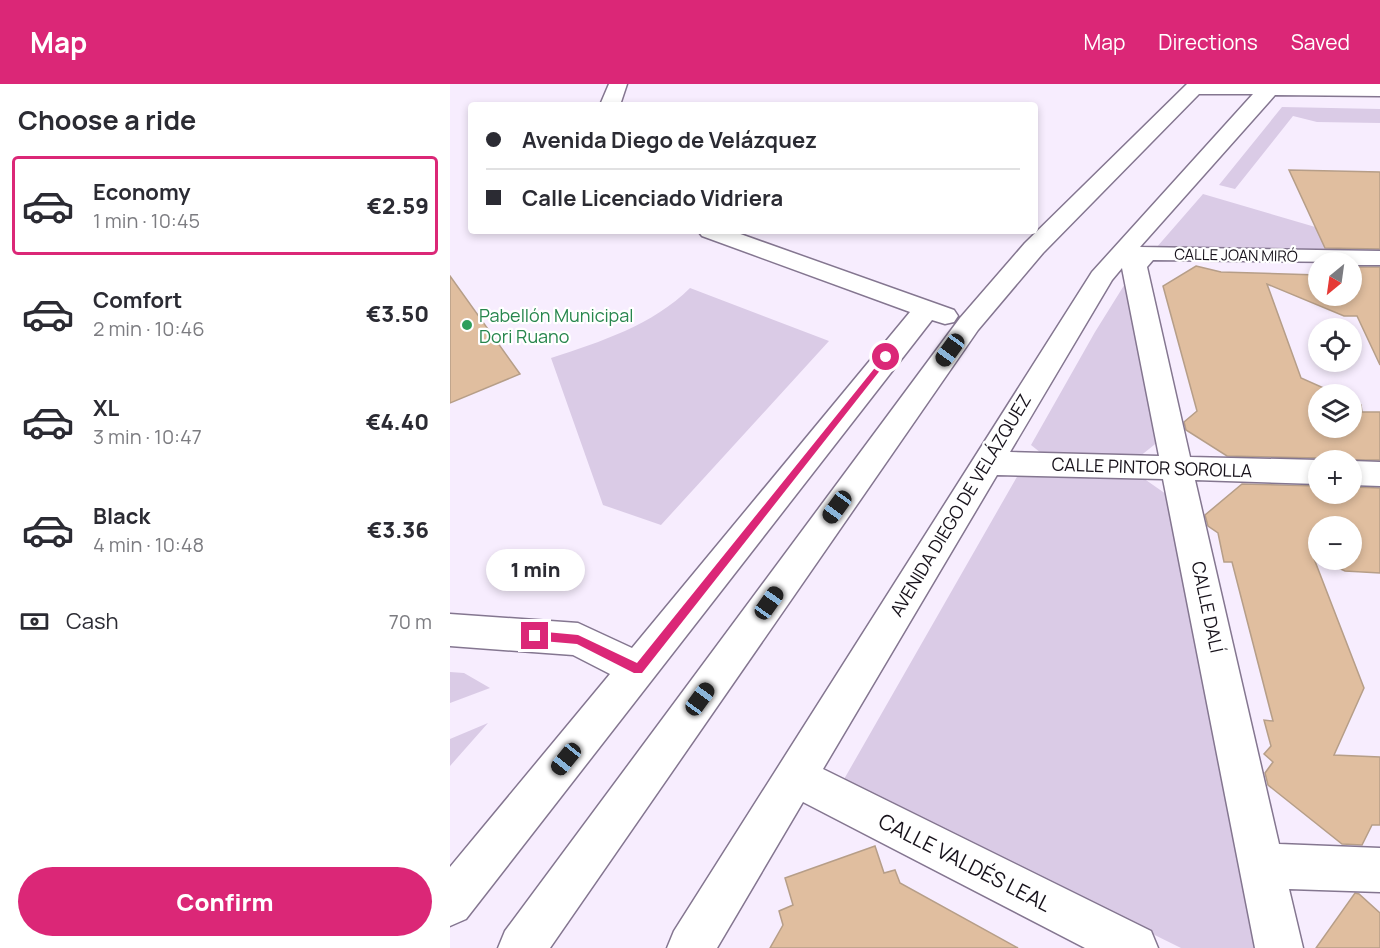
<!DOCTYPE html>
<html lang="en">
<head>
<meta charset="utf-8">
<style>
	body { margin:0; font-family:Manrope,sans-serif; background:#f7f7f7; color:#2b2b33; height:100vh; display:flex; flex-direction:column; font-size:22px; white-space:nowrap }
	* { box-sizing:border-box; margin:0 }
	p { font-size:20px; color:#7c7c81 }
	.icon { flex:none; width:33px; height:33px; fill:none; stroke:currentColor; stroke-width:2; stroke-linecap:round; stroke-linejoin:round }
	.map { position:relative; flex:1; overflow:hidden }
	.sheet { display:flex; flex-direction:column; background:#fff; width:450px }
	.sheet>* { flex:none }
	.hud { position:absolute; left:18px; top:18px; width:570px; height:132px; border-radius:6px; box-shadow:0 3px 9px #0003; display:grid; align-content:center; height:132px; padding:0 18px; background:#fff }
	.needle { width:39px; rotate:209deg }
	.fabs { position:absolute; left:858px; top:168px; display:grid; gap:12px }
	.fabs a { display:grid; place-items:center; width:54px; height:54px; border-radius:50%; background:#fff; box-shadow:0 3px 9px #0003; font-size:30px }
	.end { position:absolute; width:27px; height:27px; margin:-14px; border:8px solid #db2777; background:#fff; box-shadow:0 0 0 3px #fff }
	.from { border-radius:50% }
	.bubble { position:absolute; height:42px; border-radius:21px; background:#fff; box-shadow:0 3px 9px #0003; font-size:20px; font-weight:800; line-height:42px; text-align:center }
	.car { position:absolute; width:18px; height:36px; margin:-18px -9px; border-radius:8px; box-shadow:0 0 4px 2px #0007; background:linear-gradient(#222 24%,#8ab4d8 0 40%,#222 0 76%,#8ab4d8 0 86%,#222 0) }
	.hud b { display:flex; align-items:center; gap:21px; height:57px; font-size:22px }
	.hud b+b { border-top:2px solid #e1e1e2 }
	.hud i { width:15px; height:15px; background:#2b2b33 }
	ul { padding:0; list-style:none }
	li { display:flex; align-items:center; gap:18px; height:99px; margin:0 12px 9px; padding:0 6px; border:3px solid transparent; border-radius:6px }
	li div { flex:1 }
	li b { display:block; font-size:22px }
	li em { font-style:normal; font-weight:800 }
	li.active { border-color:#db2777 }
	li>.icon { width:54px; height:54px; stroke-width:1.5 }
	h2 { padding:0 18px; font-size:27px; line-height:72px }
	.pay { display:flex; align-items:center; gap:15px; height:66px; padding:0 18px; font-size:22px }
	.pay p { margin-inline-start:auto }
	.action { display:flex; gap:12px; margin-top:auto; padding:12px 18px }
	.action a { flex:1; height:69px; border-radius:36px; background:#db2777; color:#fff; font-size:24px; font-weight:800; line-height:69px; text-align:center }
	header { display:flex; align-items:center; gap:36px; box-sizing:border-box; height:84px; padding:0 30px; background:#db2777; color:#fff }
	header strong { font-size:28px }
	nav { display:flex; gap:33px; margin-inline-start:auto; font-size:21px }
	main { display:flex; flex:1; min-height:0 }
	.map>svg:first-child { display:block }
	.green { fill:#dacbe6 }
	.building { fill:#e0be9f; stroke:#b69e88; stroke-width:1.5 }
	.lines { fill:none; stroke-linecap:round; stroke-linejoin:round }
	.street-casing { stroke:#847690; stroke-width:3 }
	.street { fill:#fff; fill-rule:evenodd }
	.route { fill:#db2777 }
	.leisure-dot { fill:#2e9e5b; stroke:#fff; stroke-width:2 }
	.labels { text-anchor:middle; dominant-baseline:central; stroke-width:4.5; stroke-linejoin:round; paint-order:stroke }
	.far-street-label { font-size:15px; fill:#17121b; stroke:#fff }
	.leisure-label { font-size:18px; fill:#27864d; stroke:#fff; text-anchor:start }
	.street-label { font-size:18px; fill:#17121b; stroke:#fff }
	.near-street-label { font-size:21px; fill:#17121b; stroke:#fff }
</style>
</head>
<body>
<header>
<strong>Map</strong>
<nav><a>Map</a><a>Directions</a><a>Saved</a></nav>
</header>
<main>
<section class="sheet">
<h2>Choose a ride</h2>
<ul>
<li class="active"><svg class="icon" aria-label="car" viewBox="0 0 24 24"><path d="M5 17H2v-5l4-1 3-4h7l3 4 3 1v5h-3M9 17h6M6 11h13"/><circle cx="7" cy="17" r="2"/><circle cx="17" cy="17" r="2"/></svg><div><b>Economy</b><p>1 min · 10:45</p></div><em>€2.59</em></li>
<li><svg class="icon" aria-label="car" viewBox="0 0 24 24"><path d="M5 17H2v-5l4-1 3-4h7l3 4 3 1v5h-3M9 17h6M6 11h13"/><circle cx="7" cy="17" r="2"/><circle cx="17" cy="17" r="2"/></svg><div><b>Comfort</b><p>2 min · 10:46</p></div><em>€3.50</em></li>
<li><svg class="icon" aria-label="car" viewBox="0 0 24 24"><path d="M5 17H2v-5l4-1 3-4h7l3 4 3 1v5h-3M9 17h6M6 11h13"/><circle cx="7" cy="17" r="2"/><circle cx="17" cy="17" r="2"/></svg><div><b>XL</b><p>3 min · 10:47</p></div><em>€4.40</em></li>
<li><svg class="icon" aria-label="car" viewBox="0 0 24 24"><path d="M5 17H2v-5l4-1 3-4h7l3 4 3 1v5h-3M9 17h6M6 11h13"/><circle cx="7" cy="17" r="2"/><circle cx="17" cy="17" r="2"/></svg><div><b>Black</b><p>4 min · 10:48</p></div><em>€3.36</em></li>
</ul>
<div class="pay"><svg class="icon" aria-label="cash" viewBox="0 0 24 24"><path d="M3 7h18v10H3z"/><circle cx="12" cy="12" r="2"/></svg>Cash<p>70 m</p></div>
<div class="action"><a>Confirm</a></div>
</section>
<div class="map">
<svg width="930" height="864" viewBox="0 0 930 864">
	<rect width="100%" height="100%" fill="#f7edfe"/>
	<path class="green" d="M832 23 930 25V39L867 38 843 32 785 105 769 101Z
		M753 110 896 152 930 153V167L706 164Z
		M678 195 714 353 689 373 591 369 581 361 645 248Z
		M240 204 379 257 211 441 153 421 101 274C150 258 203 241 240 204Z
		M568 391 693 394 726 417 816 864H731L393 697Z
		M0 588 14 589 40 604 0 619Z
		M38 639 0 682V655Z"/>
	<path class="building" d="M839 86 930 88V165L875 164Z
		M746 182 771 188 868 191V212H902V183H930V281L907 232H894L817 200 851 294 887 310H868V344H902V317L911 321 912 328H930V376H871L869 374 777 372 736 346 734 338 747 327 713 202Z
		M0 192 70 290 0 319Z
		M792 400 868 402V410H902V403L930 404V489L895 487 871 476H902V442H868V474L863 472 914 604 884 671 930 673V741H922L912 761 892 760 818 701 815 689 823 678 814 670 821 662 814 636 823 637 782 478H774L768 449 758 442 755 431Z
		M425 762 434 789 445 786 450 799 568 864H320L333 841 329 827 343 821 335 794Z
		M905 809 909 810 930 829V864H866Z"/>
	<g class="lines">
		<g class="street-casing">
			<path id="street" d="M159 0H177L170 21H150Z
				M737 0H930V12L825 11 690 163 930 167V181H902V178L703 176 697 183 740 373 869 376 868 400 745 396 829 760 930 764V808L839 805 853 864H805L713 395 547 391 373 685 701 847 708 864H635L353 718 267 864H217L224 847 642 188 803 10H749L593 169 528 246 100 864H48L55 847 510 234 575 159ZM672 184 709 372 560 368 662 196Z
				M248 147H282L504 226 508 232 504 238 495 240 482 236 16 835 0 842V783L160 590 123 571 0 562V530L128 539 182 564 460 228 252 152Z
				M902 377 930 378V402L902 401Z"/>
		</g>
		<use href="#street" class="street"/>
	</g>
	<path class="route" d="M436 270 439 275 192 589H184L127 560 81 556 80 552 85 547 128 551 187 579Z"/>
	<circle class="leisure-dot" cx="17" cy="241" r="6"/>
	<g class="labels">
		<g class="far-street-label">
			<text transform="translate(786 171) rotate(1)">CALLE JOAN MIRÓ</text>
		</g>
		<g class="leisure-label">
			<text x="29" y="231">Pabellón Municipal<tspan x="29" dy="21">Dori Ruano</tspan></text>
		</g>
		<g class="street-label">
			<text transform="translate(702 383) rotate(2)">CALLE PINTOR SOROLLA</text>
			<text transform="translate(510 421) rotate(-59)">AVENIDA DIEGO DE VELÁZQUEZ</text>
			<text transform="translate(758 523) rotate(78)">CALLE DALÍ</text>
		</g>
		<g class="near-street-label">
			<text transform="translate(515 778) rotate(27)">CALLE VALDÉS LEAL</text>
		</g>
	</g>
</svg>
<div class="fabs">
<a><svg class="needle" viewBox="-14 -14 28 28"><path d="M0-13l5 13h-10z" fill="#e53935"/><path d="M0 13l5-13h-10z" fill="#7c7c81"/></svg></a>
<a><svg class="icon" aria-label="locate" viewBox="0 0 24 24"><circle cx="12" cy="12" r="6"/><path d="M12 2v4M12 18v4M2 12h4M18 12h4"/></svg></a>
<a><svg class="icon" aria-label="layers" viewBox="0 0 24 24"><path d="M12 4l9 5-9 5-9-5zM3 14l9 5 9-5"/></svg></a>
<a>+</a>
<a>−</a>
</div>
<i class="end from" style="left:436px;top:273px"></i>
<i class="end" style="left:85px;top:552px"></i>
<div class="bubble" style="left:36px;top:465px;width:99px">1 min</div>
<i class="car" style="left:500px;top:266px;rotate:216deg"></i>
<i class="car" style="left:387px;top:423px;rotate:216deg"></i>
<i class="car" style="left:319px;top:519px;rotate:35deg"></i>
<i class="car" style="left:250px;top:615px;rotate:36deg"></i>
<i class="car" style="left:116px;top:675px;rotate:219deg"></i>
<div class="hud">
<b><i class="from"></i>Avenida Diego de Velázquez</b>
<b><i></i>Calle Licenciado Vidriera</b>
</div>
</div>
</main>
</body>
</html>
